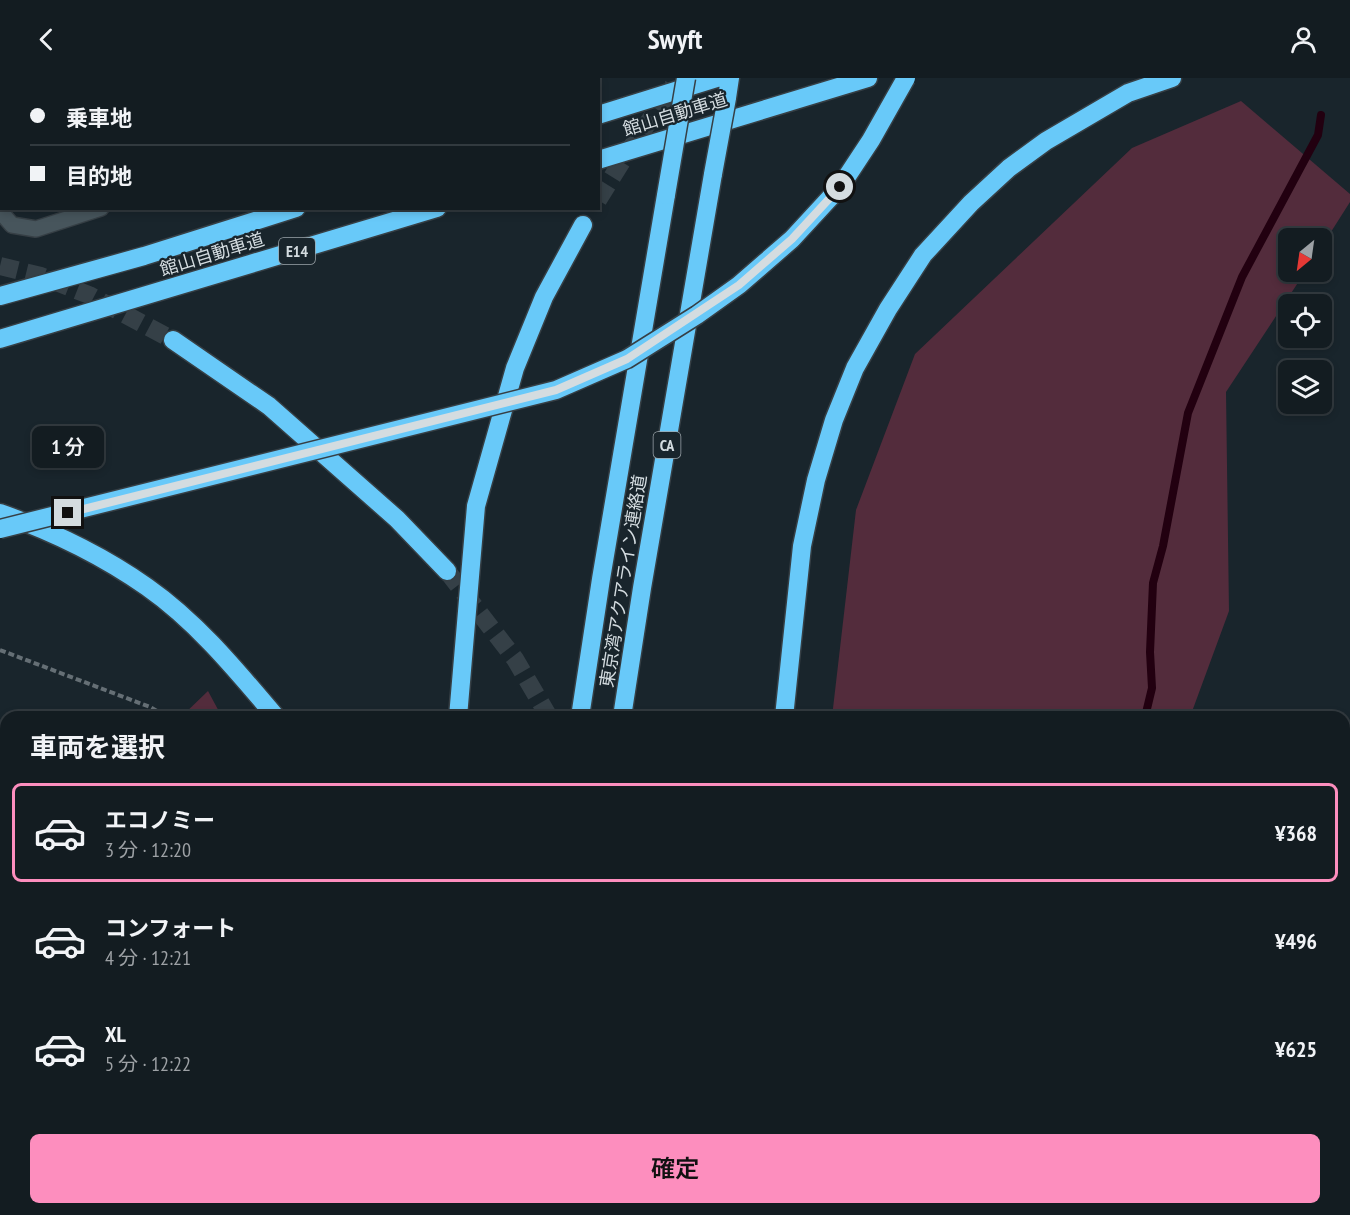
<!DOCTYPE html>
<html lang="ja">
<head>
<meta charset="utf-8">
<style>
	body { margin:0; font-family:"PT Sans Narrow","Noto Sans JP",sans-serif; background:#20292e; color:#f1f3f6; height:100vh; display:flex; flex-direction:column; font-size:22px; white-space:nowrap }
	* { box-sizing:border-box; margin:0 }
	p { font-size:20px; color:#9da1a5 }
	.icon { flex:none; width:33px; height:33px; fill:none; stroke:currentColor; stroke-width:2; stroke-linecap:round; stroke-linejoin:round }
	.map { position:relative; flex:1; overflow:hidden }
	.sheet { position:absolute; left:0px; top:633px; width:1350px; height:504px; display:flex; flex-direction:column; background:#131c21; border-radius:18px 18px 0 0; box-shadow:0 3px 9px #0003,0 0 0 2px #323a3f }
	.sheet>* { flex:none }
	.top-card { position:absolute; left:0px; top:0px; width:600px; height:132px; box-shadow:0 3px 9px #0003,0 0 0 2px #323a3f; display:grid; align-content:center; height:132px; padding:0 30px; background:#131c21 }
	.needle { width:39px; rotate:209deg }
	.controls { position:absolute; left:1278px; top:150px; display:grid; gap:12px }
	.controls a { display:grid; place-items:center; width:54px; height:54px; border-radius:9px; background:#131c21; box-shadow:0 3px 9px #0003,0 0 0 2px #323a3f; font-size:30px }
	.end { position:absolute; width:27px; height:27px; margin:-14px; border:8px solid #d4dce0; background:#111; box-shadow:0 0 0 3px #111 }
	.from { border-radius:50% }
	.bubble { position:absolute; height:42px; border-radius:9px; background:#131c21; box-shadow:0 3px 9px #0003,0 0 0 2px #323a3f; font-size:20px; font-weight:600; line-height:42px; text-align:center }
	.top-card b { display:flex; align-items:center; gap:21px; height:57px; font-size:22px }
	.top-card b+b { border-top:2px solid #323a3f }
	.top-card i { width:15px; height:15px; background:#f1f3f6 }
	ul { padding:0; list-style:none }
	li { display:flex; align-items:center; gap:18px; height:99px; margin:0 12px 9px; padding:0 18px; border:3px solid transparent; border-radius:9px }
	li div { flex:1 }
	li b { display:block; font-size:22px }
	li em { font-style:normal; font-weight:600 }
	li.on { border-color:#fd8ebe }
	li>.icon { width:54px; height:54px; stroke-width:1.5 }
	h2 { padding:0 30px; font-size:27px; line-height:72px }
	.action { display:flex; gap:12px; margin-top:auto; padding:12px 30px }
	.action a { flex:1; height:69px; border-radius:9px; background:#fd8ebe; color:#111; font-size:24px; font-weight:600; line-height:69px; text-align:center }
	header { display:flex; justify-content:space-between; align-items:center; height:78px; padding:0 30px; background:#131c21; font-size:27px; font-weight:600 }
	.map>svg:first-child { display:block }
	.green { fill:#532c3c }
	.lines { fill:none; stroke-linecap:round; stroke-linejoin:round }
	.stream { stroke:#220010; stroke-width:8 }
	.motorway-tunnel { stroke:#354047; stroke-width:18; stroke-dasharray:18 9; stroke-linecap:butt }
	.minor-casing { stroke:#363f45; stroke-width:18 }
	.motorway-casing { stroke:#363f45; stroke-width:21 }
	.path { stroke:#656f75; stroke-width:4; stroke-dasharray:6 3; stroke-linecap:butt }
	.minor { stroke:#47555c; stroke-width:15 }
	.motorway { stroke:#68c9f9; stroke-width:18 }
	.motorway-bridge-casing { stroke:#363f45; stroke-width:21; stroke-linecap:butt }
	.motorway-bridge { stroke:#68c9f9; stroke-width:18 }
	.route { stroke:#d4dce0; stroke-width:8 }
	.labels { text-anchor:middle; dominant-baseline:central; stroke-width:4.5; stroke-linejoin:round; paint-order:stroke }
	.shield { fill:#19252c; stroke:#9ca5aa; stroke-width:1.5 }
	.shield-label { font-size:16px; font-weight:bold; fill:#d4dce0 }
	.street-label { font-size:18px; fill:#d4dce0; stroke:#19252c }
</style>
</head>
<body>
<header><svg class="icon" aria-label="back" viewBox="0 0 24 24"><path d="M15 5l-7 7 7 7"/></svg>Swyft<svg class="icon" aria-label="person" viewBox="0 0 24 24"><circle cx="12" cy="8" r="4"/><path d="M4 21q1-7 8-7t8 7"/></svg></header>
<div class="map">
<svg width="1350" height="1137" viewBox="0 0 1350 1137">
	<rect width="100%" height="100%" fill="#19252c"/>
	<path class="green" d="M1241 23 1350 116V124L1322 168V160H1288V194H1305L1226 314 1229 533 1190 639H832L856 432 915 276 1132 70Z
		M208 613 222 639H181Z
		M0 769 6 772V1131H371V1137H0Z
		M744 1131H934L936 1137H743Z"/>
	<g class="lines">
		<path class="stream" d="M1145 639 1152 610 1150 574 1153 505 1163 468 1188 335 1242 199 1318 57 1321 37
			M942 1137 946 1131"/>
		<path class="motorway-tunnel" d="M598 122 624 80 673 8
			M0 188 41 198 89 217 173 262
			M447 493 515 581 549 639"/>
		<g class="minor-casing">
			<path id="minor" d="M124 2 130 0
				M522 2 527 0
				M0 33 2 32
				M0 133 12 147 36 151 101 130"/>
		</g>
		<g class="motorway-casing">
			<path id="motorway" d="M312 2 316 0
				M727 20 730 0
				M598 37 717 0
				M598 82 868 0
				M0 92 2 91
				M0 218 144 178 296 130
				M0 261 437 130
				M173 262 269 328 397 441 447 493
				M0 435C54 454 100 476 147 509 197 544 237 593 276 639
				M458 639 476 428 515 290 544 219 583 147
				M580 639 601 501 666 117
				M622 639 642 510 713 96
				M784 639 802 468 816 402 834 342 855 290 888 231 923 177 971 125 1009 90 1046 63 1128 15 1172 0
				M410 1131V1137
				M432 1131V1137
				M509 1137V1131
				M552 1137 553 1131
				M672 1137 673 1131
				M695 1137 697 1131"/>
		</g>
		<path class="path" d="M0 572 150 629 167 639
			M373 1137 375 1131"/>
		<use href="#minor" class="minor"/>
		<use href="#motorway" class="motorway"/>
		<g class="motorway-bridge-casing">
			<path id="motorway-bridge" d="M713 96 727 20
				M666 117 686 0
				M0 451 556 312 627 281 697 237 739 207 792 161 840 109 871 62 906 0"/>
		</g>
		<use href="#motorway-bridge" class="motorway-bridge"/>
	</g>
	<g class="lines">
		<path class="route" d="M68 435 556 312 627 281 739 207 792 161 840 109"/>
	</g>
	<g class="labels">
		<g class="shield">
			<rect x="279" y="160" width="36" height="26" rx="4.5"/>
			<rect x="653.5" y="354" width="27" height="26" rx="4.5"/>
		</g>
		<g class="shield-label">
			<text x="297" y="173">E14</text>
			<text x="667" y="367">CA</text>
		</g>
		<g class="street-label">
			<text transform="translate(675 36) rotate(-17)">館山自動車道</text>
			<text transform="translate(212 176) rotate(-17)">館山自動車道</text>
			<text transform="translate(623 503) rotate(-81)">東京湾アクアライン連絡道</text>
		</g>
	</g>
</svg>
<div class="controls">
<a><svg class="needle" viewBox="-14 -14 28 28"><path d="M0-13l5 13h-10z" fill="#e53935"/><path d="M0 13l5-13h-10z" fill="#9da1a5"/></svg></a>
<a><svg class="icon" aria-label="locate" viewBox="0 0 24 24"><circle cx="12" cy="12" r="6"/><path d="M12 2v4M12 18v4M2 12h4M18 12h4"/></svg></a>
<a><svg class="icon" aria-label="layers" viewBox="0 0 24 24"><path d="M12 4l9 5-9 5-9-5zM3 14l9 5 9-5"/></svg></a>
</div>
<i class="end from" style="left:840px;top:109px"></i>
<i class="end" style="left:68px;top:435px"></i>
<div class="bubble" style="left:32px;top:348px;width:72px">1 分</div>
<div class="top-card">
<b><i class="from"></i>乗車地</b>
<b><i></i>目的地</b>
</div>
<section class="sheet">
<h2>車両を選択</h2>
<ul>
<li class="on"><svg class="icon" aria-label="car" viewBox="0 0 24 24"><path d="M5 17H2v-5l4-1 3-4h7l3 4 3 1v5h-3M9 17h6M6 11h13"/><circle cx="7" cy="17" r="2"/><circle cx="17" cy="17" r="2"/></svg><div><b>エコノミー</b><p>3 分 · 12:20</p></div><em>¥368</em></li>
<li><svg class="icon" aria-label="car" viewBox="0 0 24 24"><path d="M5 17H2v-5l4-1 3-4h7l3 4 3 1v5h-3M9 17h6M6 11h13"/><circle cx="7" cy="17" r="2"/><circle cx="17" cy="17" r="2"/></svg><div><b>コンフォート</b><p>4 分 · 12:21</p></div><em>¥496</em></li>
<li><svg class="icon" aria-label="car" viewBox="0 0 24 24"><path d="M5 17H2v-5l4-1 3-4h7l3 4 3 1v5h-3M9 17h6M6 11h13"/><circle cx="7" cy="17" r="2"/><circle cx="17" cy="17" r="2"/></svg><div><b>XL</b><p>5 分 · 12:22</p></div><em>¥625</em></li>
</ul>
<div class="action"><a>確定</a></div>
</section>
</div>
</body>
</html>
